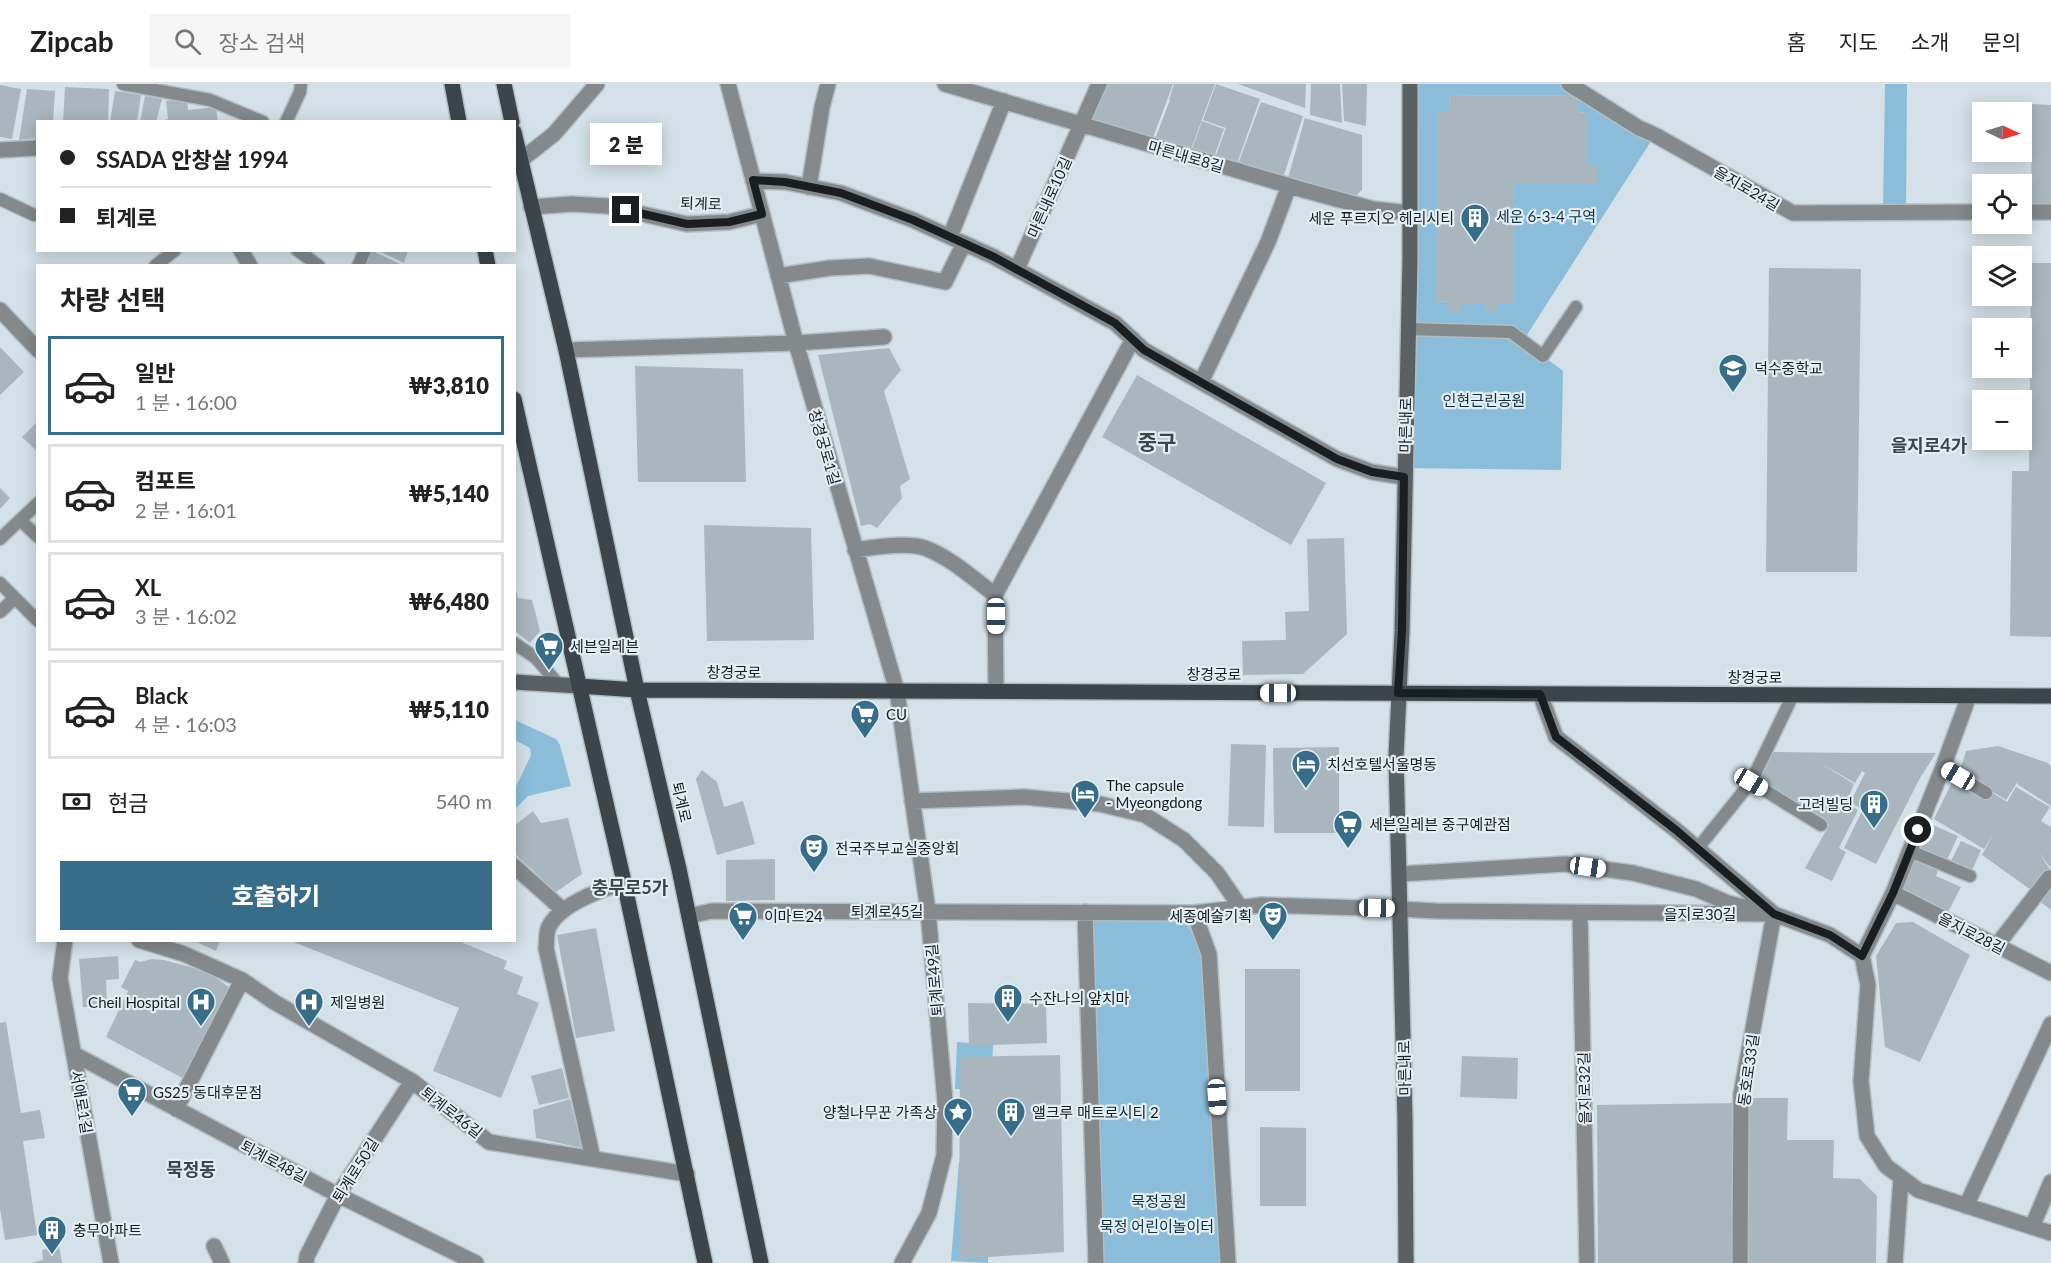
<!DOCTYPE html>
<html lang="ko">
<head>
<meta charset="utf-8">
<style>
	body { margin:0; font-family:Lato,"Noto Sans KR",sans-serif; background:#f6f6f6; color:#222; height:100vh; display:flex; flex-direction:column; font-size:22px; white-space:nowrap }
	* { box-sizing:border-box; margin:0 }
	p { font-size:20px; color:#767676 }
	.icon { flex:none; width:33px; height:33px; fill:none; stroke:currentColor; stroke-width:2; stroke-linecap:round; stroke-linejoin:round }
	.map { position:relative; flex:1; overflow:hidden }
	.details { position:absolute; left:36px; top:180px; width:480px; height:678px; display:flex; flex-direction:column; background:#fff; border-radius:0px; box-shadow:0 3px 15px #0003 }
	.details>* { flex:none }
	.hud { position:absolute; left:36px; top:36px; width:480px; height:132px; border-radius:0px; box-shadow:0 3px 15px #0003; display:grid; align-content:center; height:132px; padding:0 24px; background:#fff }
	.needle { width:39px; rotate:94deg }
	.tools { position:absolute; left:1972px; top:18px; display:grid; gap:12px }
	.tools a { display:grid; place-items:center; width:60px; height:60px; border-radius:0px; background:#fff; box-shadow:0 3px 15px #0003; font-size:30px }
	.end { position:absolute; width:27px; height:27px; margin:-14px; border:8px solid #191e21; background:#fff; box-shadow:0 0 0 3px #fff }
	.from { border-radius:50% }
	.bubble { position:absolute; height:42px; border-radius:0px; background:#fff; box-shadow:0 3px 15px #0003; font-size:20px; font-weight:800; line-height:42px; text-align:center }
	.car { position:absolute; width:18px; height:36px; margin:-18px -9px; border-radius:8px; box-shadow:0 0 4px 2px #0007; background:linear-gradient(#fff 24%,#345 0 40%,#fff 0 76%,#345 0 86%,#fff 0) }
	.hud b { display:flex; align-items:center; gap:21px; height:57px; font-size:22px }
	.hud b+b { border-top:2px solid #e0e0e0 }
	.hud i { width:15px; height:15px; background:#222 }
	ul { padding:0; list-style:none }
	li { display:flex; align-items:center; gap:18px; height:99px; margin:0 12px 9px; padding:0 12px; border:3px solid #e0e0e0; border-radius:0px }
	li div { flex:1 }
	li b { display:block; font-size:22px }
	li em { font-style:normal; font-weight:800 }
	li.current { border-color:#386d89 }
	li>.icon { width:54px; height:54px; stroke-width:1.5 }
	h2 { padding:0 24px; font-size:27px; line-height:72px }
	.pay { display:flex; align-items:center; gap:15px; height:66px; padding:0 24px; font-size:22px }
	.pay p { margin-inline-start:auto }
	.button { display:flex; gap:12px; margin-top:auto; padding:12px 24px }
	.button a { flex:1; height:69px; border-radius:0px; background:#386d89; color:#fff; font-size:24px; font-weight:800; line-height:69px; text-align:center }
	header { display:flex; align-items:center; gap:36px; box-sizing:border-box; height:84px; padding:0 30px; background:#fff; border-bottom:2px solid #e0e0e0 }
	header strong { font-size:28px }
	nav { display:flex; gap:33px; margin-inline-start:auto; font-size:21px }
	.search { width:420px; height:54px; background:#f6f6f6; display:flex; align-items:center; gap:15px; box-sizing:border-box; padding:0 21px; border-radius:0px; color:#767676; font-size:22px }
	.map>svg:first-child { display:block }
	.green { fill:#8bbdda; fill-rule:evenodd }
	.building { fill:#aab6be }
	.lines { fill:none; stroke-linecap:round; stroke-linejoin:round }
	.lane-casing { stroke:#b2bec4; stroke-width:15 }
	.street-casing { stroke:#b2bec4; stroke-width:18 }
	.secondary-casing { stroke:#b2bec4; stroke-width:18 }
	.primary-casing { stroke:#b2bec4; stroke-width:18 }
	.lane { stroke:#84898c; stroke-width:12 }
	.street { stroke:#84898c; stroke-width:15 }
	.secondary { stroke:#596165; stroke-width:15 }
	.primary { stroke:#3c454a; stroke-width:15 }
	.route { stroke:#191e21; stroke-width:8 }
	.labels { text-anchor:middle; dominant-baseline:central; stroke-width:4.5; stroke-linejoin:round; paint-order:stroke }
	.street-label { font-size:15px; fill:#191e21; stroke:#e1eef6 }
	.park-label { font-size:15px; fill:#132f3e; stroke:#e1eef6 }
	.poi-label { font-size:15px; fill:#191e21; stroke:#e1eef6; text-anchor:start }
	.quarter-label { font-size:18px; font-weight:bold; fill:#3b454c; stroke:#e1eef6 }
	.district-label { font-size:21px; font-weight:bold; fill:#3b454c; stroke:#e1eef6 }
</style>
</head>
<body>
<header>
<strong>Zipcab</strong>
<div class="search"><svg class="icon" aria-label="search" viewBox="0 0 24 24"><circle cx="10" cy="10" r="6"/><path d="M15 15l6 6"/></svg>장소 검색</div>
<nav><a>홈</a><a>지도</a><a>소개</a><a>문의</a></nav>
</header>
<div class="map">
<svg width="2051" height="1179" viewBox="0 0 2051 1179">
	<rect width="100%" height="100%" fill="#d4e1e8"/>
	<path class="green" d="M1410 0H1569L1655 51 1523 257 1563 287 1561 386 1404 384ZM1450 11 1578 12V28L1588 29V81H1597V100H1514L1513 220H1497L1496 227H1486L1485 219H1461V228H1449L1448 217 1437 218Z
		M1885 0H1907L1906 128H1883Z
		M515 636 556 655 560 661 571 702 528 712 515 725V705L531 671 530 664 515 656Z
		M1091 834 1185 835 1202 869 1221 1179H1102Z
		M957 958 993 961 991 1007 955 1005Z
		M959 1078H988V1179L951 1177Z"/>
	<path class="building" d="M1105 0H1173L1151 59 1092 41 1090 34Z
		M1174 0H1215L1190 68 1154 58 1170 16H1169Z
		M1216 0 1260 15 1236 82 1215 74 1226 44 1203 36Z
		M1238 0H1306L1305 24 1255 6Z
		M1311 0H1340L1342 39 1310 31Z
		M1342 0H1367L1366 42 1344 37Z
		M0 1 21 5 12 55 0 53Z
		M65 3 109 5 108 38H63Z
		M27 5 55 7 53 38H38V54L19 56Z
		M115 7 141 11 137 38H110Z
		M1450 11 1578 12V28L1588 29V81H1597V100H1514V220H1497V227H1485V219H1461V228H1448V217L1436 218 1438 28H1449Z
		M145 12 162 15 156 38H140Z
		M187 14 188 26 216 23 218 38H157L168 35 166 17Z
		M1261 18 1303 32 1283 94 1238 80Z
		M2032 20 2051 21V128H2031Z
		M1305 34 1362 51V106L1353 114 1288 94Z
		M1202 37 1224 45 1213 76 1191 68Z
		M371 166 404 182H366Z
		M377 166H408L404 179Z
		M2031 179H2051V553L2010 552 2012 387H2029Z
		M1769 184 1861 185 1857 488H1766Z
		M0 263 24 288 0 311Z
		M889 264 901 286 884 307 910 395 900 402 902 414 877 444 870 440 861 442 818 271Z
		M635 282 743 285 746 398H638Z
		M1137 291 1326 399 1291 461 1102 353Z
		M38 337V368L22 353Z
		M0 404 10 414 0 425Z
		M704 441 811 444 814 556 707 557Z
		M1344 454 1347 550 1303 590 1243 591 1242 557 1286 556 1285 528 1309 527 1307 455Z
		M514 500 518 514 532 516 540 547 530 559 514 546Z
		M1231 660 1266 661 1264 743 1228 742Z
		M1998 662 2048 679 2051 683V722L2017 700 2018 697 2006 716 1960 687 1966 667Z
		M1339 663V749H1274L1273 664Z
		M1771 668 1848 669H1936L1920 694 1876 780 1844 764 1863 725 1850 719 1865 689 1862 687 1855 699 1818 678 1854 700 1846 719 1858 726 1839 764 1846 768 1832 797 1805 784 1829 741 1755 698Z
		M702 686 717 698 724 723 743 717 755 760 717 771 696 695Z
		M1954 694 1988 706 2007 718 2016 703 2050 723 2041 737 2051 743V784L2039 769 2051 787 2034 808 1982 771 1994 749 1984 765 1934 735Z
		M533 727 541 739 568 734 582 790 556 808 514 769V742Z
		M1928 739 1958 752 1946 778 1916 765Z
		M1961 757 1981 766 1971 789 1950 779Z
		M1912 770 1939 783 1936 792 1961 803 1947 830 1902 806Z
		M775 775V816L726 817V776Z
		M2051 802V826L2038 816Z
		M1913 838 1970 871 1920 978 1885 963 1876 872 1896 839Z
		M596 844 615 947 576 954 557 851Z
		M192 856H220L216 867Z
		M456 856 507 877 504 885 523 893 517 910 539 919 501 1014 433 987 459 924 291 857Z
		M118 872 119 895 106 896 107 922 83 923 79 875Z
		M152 875 164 876 197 885 211 890 234 907 186 996 106 953 128 907 121 903 135 876 140 878Z
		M1245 885H1300V1007H1245Z
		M968 919 1046 920 1047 959 969 962Z
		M6 938 21 1029 40 1026 45 1054 23 1057 37 1151 5 1156 0 1124V939Z
		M1060 971 1064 1168 959 1175 960 973Z
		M1462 972 1518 974 1517 1015 1460 1013Z
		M562 984 569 1014 539 1021 531 992Z
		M1745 1014H1788L1787 1056H1834L1833 1094 1860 1095 1877 1112 1876 1179H1743Z
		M570 1015 582 1064 536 1054 533 1026Z
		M1737 1019V1179H1598L1597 1021Z
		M1260 1043 1306 1044V1122H1260Z
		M59 1162 62 1179H31L43 1176 42 1166Z"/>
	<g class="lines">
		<g class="lane-casing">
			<path id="lane" d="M123 0 210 16 263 38
				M286 38 300 8 301 0
				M0 115 34 131
				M297 166 319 182
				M155 182 175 166
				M358 182 365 166
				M1407 245 1511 248 1543 272 1576 223
				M20 436 38 453
				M0 455 38 419
				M0 499 38 537
				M0 528 14 515
				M514 559 536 574 558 600
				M1943 683 1986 709
				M1751 698 1821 741
				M1698 764 1751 698 1793 611
				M1910 767 1970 792"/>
		</g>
		<g class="street-casing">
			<path id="street" d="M728 0 796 259 897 607 928 827 945 1017 944 1071 929 1129 902 1179
				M945 0 1300 105 1373 125 1410 129
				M1569 0 1639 44 1655 51 1793 129 1983 128
				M0 66 38 64
				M521 76 554 50 597 0
				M753 97 785 98 841 109 913 136 994 173 1115 239 1144 266 1337 375 1372 388 1404 393
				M809 103 822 23 828 0
				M531 123 572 120 607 122 687 140 729 138 762 130
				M2022 128H2051
				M950 153 1004 17
				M241 166 250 182
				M1017 185 1099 0
				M778 192 830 184 869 182 945 198 964 159
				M0 226 38 266
				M566 266 796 259 884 253
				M1201 298 1268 158 1289 102
				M855 466C873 463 907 458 925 464 951 474 973 494 995 511
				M996 607 995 511 1133 255
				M1540 610 1556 653 1676 746 1774 830
				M912 717 1024 713 1100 720 1145 731 1184 756 1217 789 1241 824
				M514 782 563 826
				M1400 790 1566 780 1633 789 1696 805 1728 819 1748 824
				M1893 809 2051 889
				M1085 828 1096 1179
				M1194 829 1209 870 1228 1179
				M1580 829 1587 1179
				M689 832 712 827 1194 829 1262 821 1400 825 1436 827 1774 830 1830 851 1862 872 1868 901 1861 997 1867 1052 1886 1082 1918 1106 2051 1149
				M65 856 60 894 111 1179
				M139 856 184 870 242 896 274 918 412 997 489 1058 687 1090
				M1997 861 2049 794H2051
				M1862 872 1893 809 1943 683 1969 612
				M74 970 338 1111 476 1179
				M176 1025 242 896
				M593 1075 546 864C547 859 546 851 548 845 557 821 601 806 624 798
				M1966 1122 2051 940
				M2032 1143 2051 1098
				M214 1162 222 1179
				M306 1179 307 1172 338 1111 412 997
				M1740 1179 1741 1010 1774 830
				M1895 1179 1901 1094"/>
		</g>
		<g class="secondary-casing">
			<path id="secondary" d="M514 598 579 602
				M1406 1179 1405 1036 1396 673 1402 547 1410 175V0"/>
		</g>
		<g class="primary-casing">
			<path id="primary" d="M452 0 459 38
				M504 0 512 38
				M514 48 566 266 637 606 679 785 761 1179
				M485 166 488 182
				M514 315 624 798 705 1179
				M579 602 637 606 2051 612"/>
		</g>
		<use href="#lane" class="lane"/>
		<use href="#street" class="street"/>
		<use href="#secondary" class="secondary"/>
		<use href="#primary" class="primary"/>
	</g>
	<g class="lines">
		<path class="route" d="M626 126 687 140 729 138 762 130 753 96 785 98 841 109 913 136 994 173 1115 239 1144 266 1337 375 1372 388 1404 393 1402 547 1398 609 1540 610 1556 653 1676 746 1774 830 1830 851 1862 872 1893 809 1918 746"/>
	</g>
	<defs>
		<g id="building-pin" transform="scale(1.5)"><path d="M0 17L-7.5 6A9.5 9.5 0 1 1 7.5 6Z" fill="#386d89" stroke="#e1eef6"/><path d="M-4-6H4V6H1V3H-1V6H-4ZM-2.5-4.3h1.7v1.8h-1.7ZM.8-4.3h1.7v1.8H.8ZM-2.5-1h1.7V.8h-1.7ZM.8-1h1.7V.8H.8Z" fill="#fff"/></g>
		<g id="school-pin" transform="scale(1.5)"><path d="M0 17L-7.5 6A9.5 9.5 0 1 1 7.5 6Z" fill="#386d89" stroke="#e1eef6"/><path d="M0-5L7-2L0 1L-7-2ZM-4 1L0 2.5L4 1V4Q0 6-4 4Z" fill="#fff"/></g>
		<g id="supermarket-pin" transform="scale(1.5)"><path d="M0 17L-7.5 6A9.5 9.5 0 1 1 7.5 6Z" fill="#386d89" stroke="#e1eef6"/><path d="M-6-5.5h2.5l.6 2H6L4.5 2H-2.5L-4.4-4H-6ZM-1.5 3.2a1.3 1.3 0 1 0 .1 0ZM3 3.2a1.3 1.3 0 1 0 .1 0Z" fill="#fff"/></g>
		<g id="hotel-pin" transform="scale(1.5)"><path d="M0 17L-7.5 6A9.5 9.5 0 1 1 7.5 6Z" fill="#386d89" stroke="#e1eef6"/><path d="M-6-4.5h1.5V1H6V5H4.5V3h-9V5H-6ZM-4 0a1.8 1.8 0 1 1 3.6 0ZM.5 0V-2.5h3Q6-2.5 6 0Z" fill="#fff"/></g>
		<g id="theatre-pin" transform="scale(1.5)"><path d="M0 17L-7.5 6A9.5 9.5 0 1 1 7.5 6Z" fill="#386d89" stroke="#e1eef6"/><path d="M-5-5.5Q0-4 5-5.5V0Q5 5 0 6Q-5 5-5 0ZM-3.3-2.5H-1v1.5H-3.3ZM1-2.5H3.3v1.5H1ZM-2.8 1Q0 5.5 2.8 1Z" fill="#fff"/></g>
		<g id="hospital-pin" transform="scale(1.5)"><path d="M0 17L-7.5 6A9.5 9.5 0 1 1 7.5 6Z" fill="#386d89" stroke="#e1eef6"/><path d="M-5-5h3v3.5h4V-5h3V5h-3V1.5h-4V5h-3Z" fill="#fff"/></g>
		<g id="sight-pin" transform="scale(1.5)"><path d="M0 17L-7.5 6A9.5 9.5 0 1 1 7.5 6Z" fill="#386d89" stroke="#e1eef6"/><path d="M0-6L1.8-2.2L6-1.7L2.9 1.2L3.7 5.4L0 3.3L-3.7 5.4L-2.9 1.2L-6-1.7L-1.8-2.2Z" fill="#fff"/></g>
	</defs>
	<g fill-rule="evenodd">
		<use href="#building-pin" x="1475" y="134"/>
		<use href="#school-pin" x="1733" y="284"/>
		<use href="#supermarket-pin" x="549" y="562"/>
		<use href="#supermarket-pin" x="865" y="630"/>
		<use href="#hotel-pin" x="1306" y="680"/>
		<use href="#hotel-pin" x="1085" y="710"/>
		<use href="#building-pin" x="1874" y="720"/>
		<use href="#supermarket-pin" x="1348" y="740"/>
		<use href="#theatre-pin" x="814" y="764"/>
		<use href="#supermarket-pin" x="743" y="832"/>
		<use href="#theatre-pin" x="1273" y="832"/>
		<use href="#building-pin" x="1008" y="914"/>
		<use href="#hospital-pin" x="201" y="918"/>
		<use href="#hospital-pin" x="309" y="918"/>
		<use href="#supermarket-pin" x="132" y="1008"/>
		<use href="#sight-pin" x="958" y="1028"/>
		<use href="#building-pin" x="1011" y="1028"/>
		<use href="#building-pin" x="52" y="1146"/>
	</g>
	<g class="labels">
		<g class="street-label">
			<text transform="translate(1186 72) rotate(16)">마른내로8길</text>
			<text transform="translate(1747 104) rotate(30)">을지로24길</text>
			<text transform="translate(1049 113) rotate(-66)">마른내로10길</text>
			<text transform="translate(701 119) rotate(2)">퇴계로</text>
			<text transform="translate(1405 341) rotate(-89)">마른내로</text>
			<text transform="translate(825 363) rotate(74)">창경궁로1길</text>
			<text x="734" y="588">창경궁로</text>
			<text x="1214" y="590">창경궁로</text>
			<text x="1755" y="593">창경궁로</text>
			<text transform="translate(682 718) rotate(77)">퇴계로</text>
			<text x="887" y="827">퇴계로45길</text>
			<text x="1700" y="830">을지로30길</text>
			<text transform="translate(1972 849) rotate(27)">을지로28길</text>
			<text transform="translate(934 896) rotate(-95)">퇴계로49길</text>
			<text transform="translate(1404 984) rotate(-91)">마른내로</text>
			<text transform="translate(1748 986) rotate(-82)">동호로33길</text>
			<text transform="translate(1584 1004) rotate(-91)">을지로32길</text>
			<text transform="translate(82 1018) rotate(80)">서애로1길</text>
			<text transform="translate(452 1028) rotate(38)">퇴계로46길</text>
			<text transform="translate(274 1077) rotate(28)">퇴계로48길</text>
			<text transform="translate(355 1086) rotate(-58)">퇴계로50길</text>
		</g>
		<g class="park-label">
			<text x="1546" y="132">세운 6-3-4 구역</text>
			<text x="1484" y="316">인현근린공원</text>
			<text x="1159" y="1117">묵정공원</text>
			<text x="1157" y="1142">묵정 어린이놀이터</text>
		</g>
		<g class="poi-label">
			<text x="1454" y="134" text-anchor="end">세운 푸르지오 헤리시티</text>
			<text x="1754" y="284">덕수중학교</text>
			<text x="570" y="562">세븐일레븐</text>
			<text x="886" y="630">CU</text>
			<text x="1327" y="680">치선호텔서울명동</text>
			<text x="1106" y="701">The capsule<tspan x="1106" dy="17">- Myeongdong</tspan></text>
			<text x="1853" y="720" text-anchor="end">고려빌딩</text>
			<text x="1369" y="740">세븐일레븐 중구예관점</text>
			<text x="835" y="764">전국주부교실중앙회</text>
			<text x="764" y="832">이마트24</text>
			<text x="1252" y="832" text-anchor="end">세종예술기획</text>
			<text x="1029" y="914">수잔나의 앞치마</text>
			<text x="180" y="918" text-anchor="end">Cheil Hospital</text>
			<text x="330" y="918">제일병원</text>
			<text x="153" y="1008">GS25 동대후문점</text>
			<text x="937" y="1028" text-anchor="end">양철나무꾼 가족상</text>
			<text x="1032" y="1028">앨크루 매트로시티 2</text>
			<text x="73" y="1146">충무아파트</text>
		</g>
		<g class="quarter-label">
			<text x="1929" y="361">을지로4가</text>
			<text x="630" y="803">충무로5가</text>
			<text x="191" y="1085">묵정동</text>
		</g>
		<g class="district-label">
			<text x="1157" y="357">중구</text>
		</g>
	</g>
</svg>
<div class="tools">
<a><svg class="needle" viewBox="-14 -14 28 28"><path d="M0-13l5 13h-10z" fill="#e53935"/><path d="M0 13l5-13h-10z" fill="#767676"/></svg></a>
<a><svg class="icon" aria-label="locate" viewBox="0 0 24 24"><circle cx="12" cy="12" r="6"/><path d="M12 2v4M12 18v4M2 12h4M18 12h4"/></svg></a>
<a><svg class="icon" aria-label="layers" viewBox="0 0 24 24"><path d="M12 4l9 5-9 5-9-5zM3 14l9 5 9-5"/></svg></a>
<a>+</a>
<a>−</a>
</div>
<i class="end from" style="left:1918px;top:746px"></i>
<i class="end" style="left:626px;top:126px"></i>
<div class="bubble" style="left:590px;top:39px;width:72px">2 분</div>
<i class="car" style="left:996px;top:532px;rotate:180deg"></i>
<i class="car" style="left:1278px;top:609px;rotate:270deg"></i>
<i class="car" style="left:1958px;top:692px;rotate:301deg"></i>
<i class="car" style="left:1751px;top:698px;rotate:121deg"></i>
<i class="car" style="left:1588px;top:783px;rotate:98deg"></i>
<i class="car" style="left:1377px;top:824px;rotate:91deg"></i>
<i class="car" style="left:1217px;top:1013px;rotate:176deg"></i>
<div class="hud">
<b><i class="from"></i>SSADA 안창살 1994</b>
<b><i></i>퇴계로</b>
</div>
<section class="details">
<h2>차량 선택</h2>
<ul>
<li class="current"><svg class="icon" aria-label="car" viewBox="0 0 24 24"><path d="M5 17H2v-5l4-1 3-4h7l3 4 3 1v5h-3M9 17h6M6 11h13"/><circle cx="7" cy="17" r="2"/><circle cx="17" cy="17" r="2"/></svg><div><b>일반</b><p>1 분 · 16:00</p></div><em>₩3,810</em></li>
<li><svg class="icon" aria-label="car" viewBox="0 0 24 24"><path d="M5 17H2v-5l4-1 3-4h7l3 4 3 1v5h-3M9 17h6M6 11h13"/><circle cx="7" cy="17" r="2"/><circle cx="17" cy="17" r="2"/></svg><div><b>컴포트</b><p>2 분 · 16:01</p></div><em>₩5,140</em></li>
<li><svg class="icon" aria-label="car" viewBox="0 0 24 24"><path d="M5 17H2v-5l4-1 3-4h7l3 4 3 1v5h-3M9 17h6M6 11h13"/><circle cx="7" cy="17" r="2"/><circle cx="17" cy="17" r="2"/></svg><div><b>XL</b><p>3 분 · 16:02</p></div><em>₩6,480</em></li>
<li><svg class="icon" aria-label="car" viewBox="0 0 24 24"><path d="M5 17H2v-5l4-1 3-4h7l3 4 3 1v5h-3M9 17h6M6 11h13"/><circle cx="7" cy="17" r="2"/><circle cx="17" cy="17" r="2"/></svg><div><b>Black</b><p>4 분 · 16:03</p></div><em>₩5,110</em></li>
</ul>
<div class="pay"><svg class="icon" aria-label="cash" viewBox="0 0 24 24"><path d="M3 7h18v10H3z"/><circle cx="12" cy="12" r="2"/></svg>현금<p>540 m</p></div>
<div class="button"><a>호출하기</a></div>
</section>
</div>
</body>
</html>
